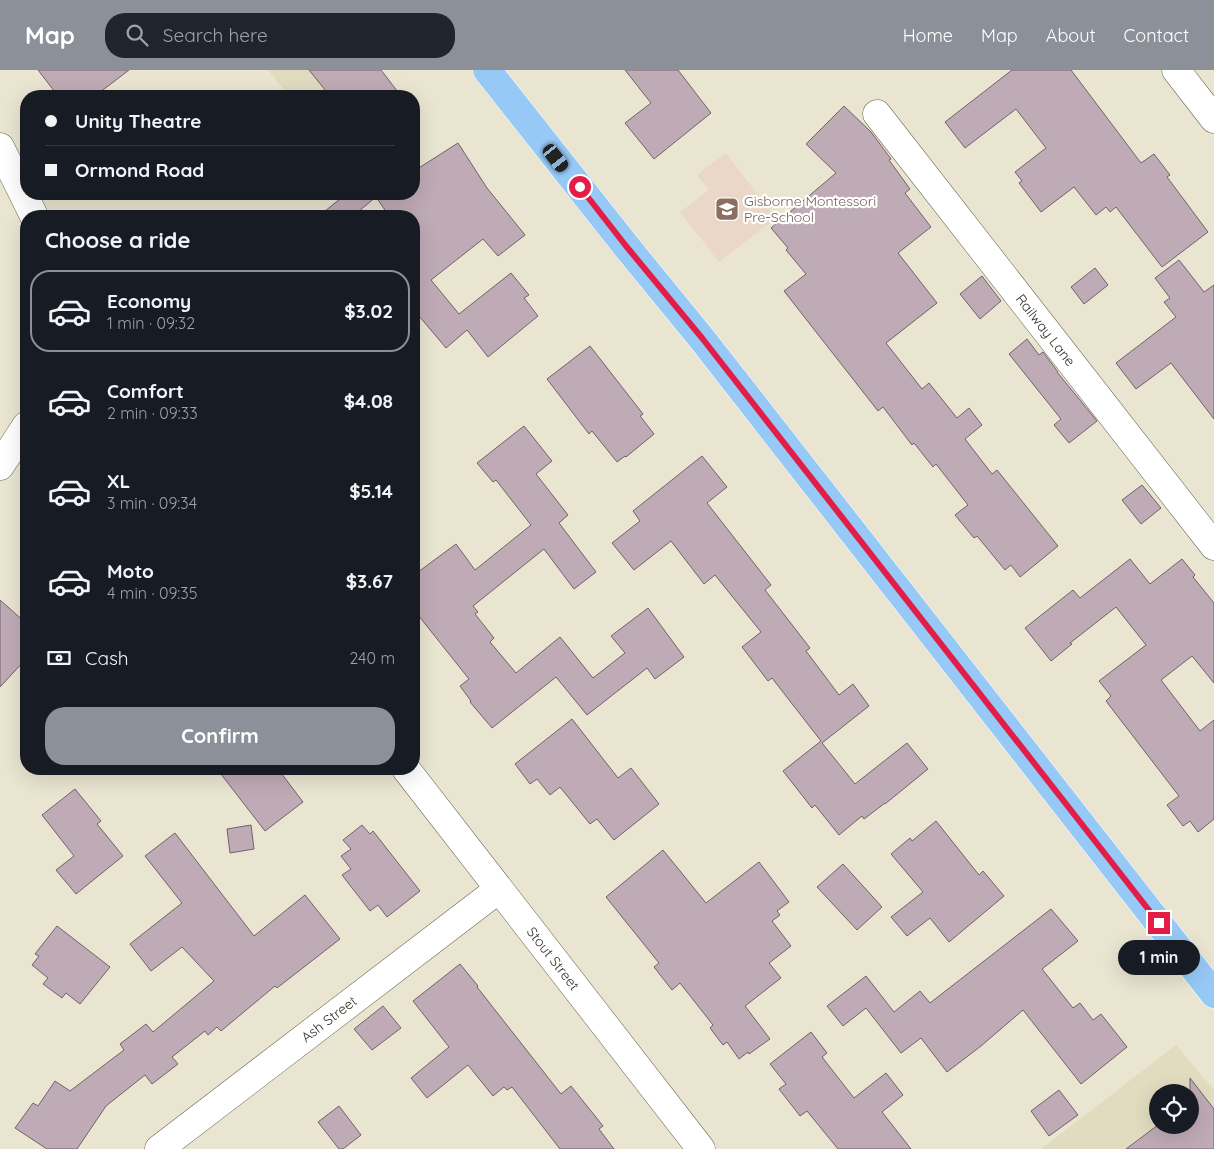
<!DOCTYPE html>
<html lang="en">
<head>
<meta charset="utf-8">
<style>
	body { margin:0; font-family:Quicksand,sans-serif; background:#20242c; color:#f1f3f6; height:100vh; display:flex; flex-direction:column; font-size:19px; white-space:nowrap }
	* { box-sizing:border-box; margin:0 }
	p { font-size:16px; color:#9ea1a6 }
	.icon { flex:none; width:28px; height:28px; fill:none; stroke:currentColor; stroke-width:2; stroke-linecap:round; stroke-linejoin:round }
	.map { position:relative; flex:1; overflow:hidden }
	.side { position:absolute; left:20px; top:140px; width:400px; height:565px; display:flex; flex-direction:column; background:#171b24; border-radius:20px; box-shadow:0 5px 20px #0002 }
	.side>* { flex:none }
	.hud { position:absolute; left:20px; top:20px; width:400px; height:110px; border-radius:20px; box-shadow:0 5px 20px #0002; display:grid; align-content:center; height:110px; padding:0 25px; background:#171b24 }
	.tools { position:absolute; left:1149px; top:1014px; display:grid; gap:10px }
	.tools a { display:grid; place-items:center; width:50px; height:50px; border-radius:50%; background:#171b24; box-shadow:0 5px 20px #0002; font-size:25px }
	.end { position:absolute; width:22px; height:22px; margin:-11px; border:6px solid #e11d48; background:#fff; box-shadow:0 0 0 2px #fff }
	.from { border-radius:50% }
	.bubble { position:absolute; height:35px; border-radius:18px; background:#171b24; box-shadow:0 5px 20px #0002; font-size:16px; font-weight:700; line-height:35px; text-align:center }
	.car { position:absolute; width:15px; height:30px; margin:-15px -8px; border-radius:6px; box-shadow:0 0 4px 1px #0007; background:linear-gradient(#222 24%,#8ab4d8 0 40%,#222 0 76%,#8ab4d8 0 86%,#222 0) }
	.hud b { display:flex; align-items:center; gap:18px; height:48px; font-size:19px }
	.hud b+b { border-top:1px solid #363941 }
	.hud i { width:12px; height:12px; background:#f1f3f6 }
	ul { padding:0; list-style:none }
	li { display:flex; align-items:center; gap:15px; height:82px; margin:0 10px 8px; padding:0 15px; border:2px solid transparent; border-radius:20px }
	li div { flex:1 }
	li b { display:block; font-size:19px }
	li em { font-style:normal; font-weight:700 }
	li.current { border-color:#8c9099 }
	li>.icon { width:45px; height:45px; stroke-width:1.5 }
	h2 { padding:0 25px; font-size:22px; line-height:60px }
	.pay { display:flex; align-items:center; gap:12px; height:55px; padding:0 25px; font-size:19px }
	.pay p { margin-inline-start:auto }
	.button { display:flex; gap:10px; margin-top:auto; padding:10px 25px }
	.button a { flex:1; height:58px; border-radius:20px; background:#8c9099; color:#fff; font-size:20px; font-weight:700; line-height:58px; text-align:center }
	header { display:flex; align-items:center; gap:30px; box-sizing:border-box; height:70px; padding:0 25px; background:#8c9099; color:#fff }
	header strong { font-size:24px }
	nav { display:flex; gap:28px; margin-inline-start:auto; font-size:18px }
	.search { width:350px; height:45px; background:#20242c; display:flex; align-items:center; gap:12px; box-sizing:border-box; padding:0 18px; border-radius:20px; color:#9ea1a6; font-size:19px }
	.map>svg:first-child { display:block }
	.built { fill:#e1dcc0; fill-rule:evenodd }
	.education { fill:#ebd7c8 }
	.building { fill:#bfabb5; stroke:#73616b }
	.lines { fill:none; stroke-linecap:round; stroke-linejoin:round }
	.minor-casing { stroke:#676452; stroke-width:29 }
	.major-casing { stroke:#fff; stroke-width:29 }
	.minor { stroke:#fff; stroke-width:28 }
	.major { stroke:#97c9f6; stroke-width:28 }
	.route { stroke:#e11d48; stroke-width:6 }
	.labels { text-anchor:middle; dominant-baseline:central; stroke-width:4.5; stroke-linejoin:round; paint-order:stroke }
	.education-label { font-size:14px; fill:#785e54; stroke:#fff; text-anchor:start }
	.street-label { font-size:14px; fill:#323029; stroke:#fff }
</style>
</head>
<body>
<header>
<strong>Map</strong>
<div class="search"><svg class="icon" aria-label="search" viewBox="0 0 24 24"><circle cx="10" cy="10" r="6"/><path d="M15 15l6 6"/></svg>Search here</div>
<nav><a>Home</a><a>Map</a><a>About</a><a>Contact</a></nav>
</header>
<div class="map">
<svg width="1214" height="1079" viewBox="0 0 1214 1079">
	<rect width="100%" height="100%" fill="#e9e5d1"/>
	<path class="built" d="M268 0H367L332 26H289Z
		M1176 975 1214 1020V1079H1041ZM1158 1022H1190V1055H1158Z"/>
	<path class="education" d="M726 83 776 148 719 192 680 142 709 120 697 105Z"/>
	<path class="building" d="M38 0H129L95 26H58Z
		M309 0H381L401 26H330Z
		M625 0H678L711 43 654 89 625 53 651 33Z
		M1012 0H1071L1141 93 1154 84 1170 105 1167 107 1208 162 1162 197 1116 137 1110 142 1106 137 1096 145 1074 117 1041 142 1019 113 1022 111 1015 102 1046 78 1016 39 965 78 945 52Z
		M844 36 871 62 891 89 889 90 910 119 905 123 931 157 898 183 937 233 886 273 922 319 929 313 957 348 969 338 982 355 965 369 992 404 997 400 1058 476 1020 507 1011 495 1005 500 977 466 974 468 955 445 968 435 936 394 933 397 914 373 912 375 883 337 878 341 784 221 806 204 786 180 788 178 771 158 836 103 806 74Z
		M458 73 487 118 525 165 498 186 483 169 431 210 459 244 511 203 529 225 524 228 538 246 488 287 467 260 446 278 414 240V146H389L376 127 353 146H319L346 124H414V101Z
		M1179 190 1204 222 1214 215V349L1171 293 1136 319 1116 293 1176 247 1164 232 1170 228 1155 208Z
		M1095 198 1108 215 1084 234 1071 217Z
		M982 206 1001 231 980 249 960 224Z
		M1027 269 1039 285 1043 282 1058 302H1057L1097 351 1069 373 1054 355 1061 349 1009 284Z
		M590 276 643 344 640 346 654 364 626 387 625 386 617 392 592 361 589 364 547 309Z
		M524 356 552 391 536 404 568 445 559 453 596 502 574 519 544 479 473 536 478 542 475 544 494 568 490 572 516 603 560 567 593 608 625 583 611 566 648 538 684 587 655 609 647 598 587 645 556 607 492 658 470 632 471 631 460 616 469 609 414 540V505L456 474 475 500 531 455 496 410 493 412 477 393Z
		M702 386 727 417 707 433 771 515 765 520 810 578 806 581 839 625 853 614 869 636 822 673 855 714 907 673 928 699 885 734V733L864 749 862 746 839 765 815 735 812 738 783 701 821 671 772 608 768 611 742 577 761 562 715 505 704 514 671 471 634 500 612 473 640 451 633 441Z
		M1142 415 1161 438 1141 454 1122 430Z
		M1130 489 1150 514 1182 489 1195 505 1193 507 1214 533V613L1192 586 1161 610 1200 661 1214 650V749L1198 762 1190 751 1183 756 1167 735 1179 726 1106 631 1111 626 1099 611 1146 575 1116 537 1070 573 1072 574 1051 591 1025 558 1073 520 1080 528Z
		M0 530 26 553V589L0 617Z
		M572 649 618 708 631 698 659 734 614 770 597 749 590 754 560 717 550 725 537 709 530 714 515 694Z
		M217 699H278L303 732 265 761Z
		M75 719 101 751 97 754 123 786 76 824 56 800 74 786 42 745Z
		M936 751 979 805 983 801 1004 826 949 872 930 848 907 866 891 847 923 822 891 784 910 768 912 771Z
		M251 755 254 779 230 783 227 759Z
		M362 755 370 764 373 761 420 821 387 847 378 835 370 841 342 805 351 799 341 786 351 779 343 770Z
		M175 763 254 866 305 825 340 869 277 918 275 916 221 961 217 957 208 965 205 961 172 987 178 994 152 1014 145 1005 106 1036 77 1079H47L15 1058 33 1033 38 1036 55 1011 70 1021 124 980 120 974 146 954 153 962 214 911 182 877 151 901 130 874 182 833 145 786Z
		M663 780 706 833 759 792 789 832 777 841 780 845 772 851 791 876 769 893 781 908 745 936 770 969 749 984 748 982 739 989 727 972 723 975 710 958 713 955 680 913 672 920 654 897 659 893 606 827Z
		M843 794 882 837 857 860 817 817Z
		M1051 839 1078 871 1042 899 1073 938 1080 933 1093 950 1101 944 1127 977 1081 1014 1023 940 981 976 947 1002 921 968 901 983 866 938 843 956 827 936 866 906 894 942 920 921 930 933Z
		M57 856 110 897 80 934 66 923 62 928 43 914 48 908 32 895 39 886 35 884Z
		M460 894 478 916 477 917 561 1024 571 1016 603 1056 599 1059 614 1079H560L512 1017 507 1020 504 1017 493 1026 468 995 427 1028 411 1008 449 977 413 931Z
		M383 936 401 958 372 980 354 959Z
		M811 962 827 983 822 987 854 1028 886 1003 903 1025 882 1042 911 1079H838L807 1041 800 1046 779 1019 786 1014 770 994Z
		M1190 1008 1214 1039V1079H1126L1158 1055H1190Z
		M1059 1020 1078 1045 1049 1066 1031 1041Z
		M339 1036 361 1065 343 1079H339L318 1052Z"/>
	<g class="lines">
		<g class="minor-casing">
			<g id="minor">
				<path d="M1176 0 1214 49"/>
				<path id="s1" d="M877 44 1214 476"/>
				<path d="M0 77 34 146"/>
				<path d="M0 396 26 356"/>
				<path id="s2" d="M406 699 701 1079"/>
				<path id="s3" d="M159 1079 499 819"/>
			</g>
		</g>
		<g class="major-casing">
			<path id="major" d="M487 0 626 176 702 269 1214 924"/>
		</g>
		<use href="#minor" class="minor"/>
		<use href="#major" class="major"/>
	</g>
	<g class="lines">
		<path class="route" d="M580 117 626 176 702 268 1159 853"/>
	</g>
	<defs>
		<g id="school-square" transform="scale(1.25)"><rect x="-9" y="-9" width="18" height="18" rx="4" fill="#8d6e63" stroke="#fff"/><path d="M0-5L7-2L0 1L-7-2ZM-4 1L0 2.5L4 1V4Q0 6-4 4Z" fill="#fff"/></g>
	</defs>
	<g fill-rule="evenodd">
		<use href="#school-square" x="727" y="139"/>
	</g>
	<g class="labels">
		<g class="education-label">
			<text x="744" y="131">Gisborne Montessori<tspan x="744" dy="16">Pre-School</tspan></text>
		</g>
		<g class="street-label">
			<text stroke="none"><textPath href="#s1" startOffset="274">Railway Lane</textPath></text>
			<text stroke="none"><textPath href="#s2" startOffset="240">Stout Street</textPath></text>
			<text stroke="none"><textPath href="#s3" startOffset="214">Ash Street</textPath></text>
		</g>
	</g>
</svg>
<div class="tools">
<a><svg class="icon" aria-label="locate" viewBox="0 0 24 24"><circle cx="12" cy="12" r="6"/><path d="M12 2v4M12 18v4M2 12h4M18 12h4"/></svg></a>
</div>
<i class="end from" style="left:580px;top:117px"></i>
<i class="end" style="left:1159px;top:853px"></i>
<div class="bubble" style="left:1118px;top:870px;width:82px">1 min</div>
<i class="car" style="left:556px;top:88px;rotate:142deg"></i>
<div class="hud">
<b><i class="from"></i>Unity Theatre</b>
<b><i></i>Ormond Road</b>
</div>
<section class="side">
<h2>Choose a ride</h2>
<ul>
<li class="current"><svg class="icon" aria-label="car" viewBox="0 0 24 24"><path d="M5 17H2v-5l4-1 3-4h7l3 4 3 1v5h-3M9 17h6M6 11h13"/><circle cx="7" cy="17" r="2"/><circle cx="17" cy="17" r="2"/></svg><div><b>Economy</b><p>1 min · 09:32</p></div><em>$3.02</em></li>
<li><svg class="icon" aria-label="car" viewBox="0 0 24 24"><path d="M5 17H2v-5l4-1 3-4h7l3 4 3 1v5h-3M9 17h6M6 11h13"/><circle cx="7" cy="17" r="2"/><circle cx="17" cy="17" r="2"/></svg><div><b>Comfort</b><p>2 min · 09:33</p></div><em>$4.08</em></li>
<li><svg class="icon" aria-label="car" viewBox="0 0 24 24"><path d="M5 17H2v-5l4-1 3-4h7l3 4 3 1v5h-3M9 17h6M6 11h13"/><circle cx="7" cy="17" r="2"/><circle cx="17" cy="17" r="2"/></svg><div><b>XL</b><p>3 min · 09:34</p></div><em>$5.14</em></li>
<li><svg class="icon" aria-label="car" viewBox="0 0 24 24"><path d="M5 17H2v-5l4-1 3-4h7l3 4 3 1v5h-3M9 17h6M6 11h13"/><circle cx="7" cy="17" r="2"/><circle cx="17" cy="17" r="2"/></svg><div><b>Moto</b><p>4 min · 09:35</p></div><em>$3.67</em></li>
</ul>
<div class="pay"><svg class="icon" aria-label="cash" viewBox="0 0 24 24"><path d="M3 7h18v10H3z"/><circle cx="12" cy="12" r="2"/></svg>Cash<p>240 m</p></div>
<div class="button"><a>Confirm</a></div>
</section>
</div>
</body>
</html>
